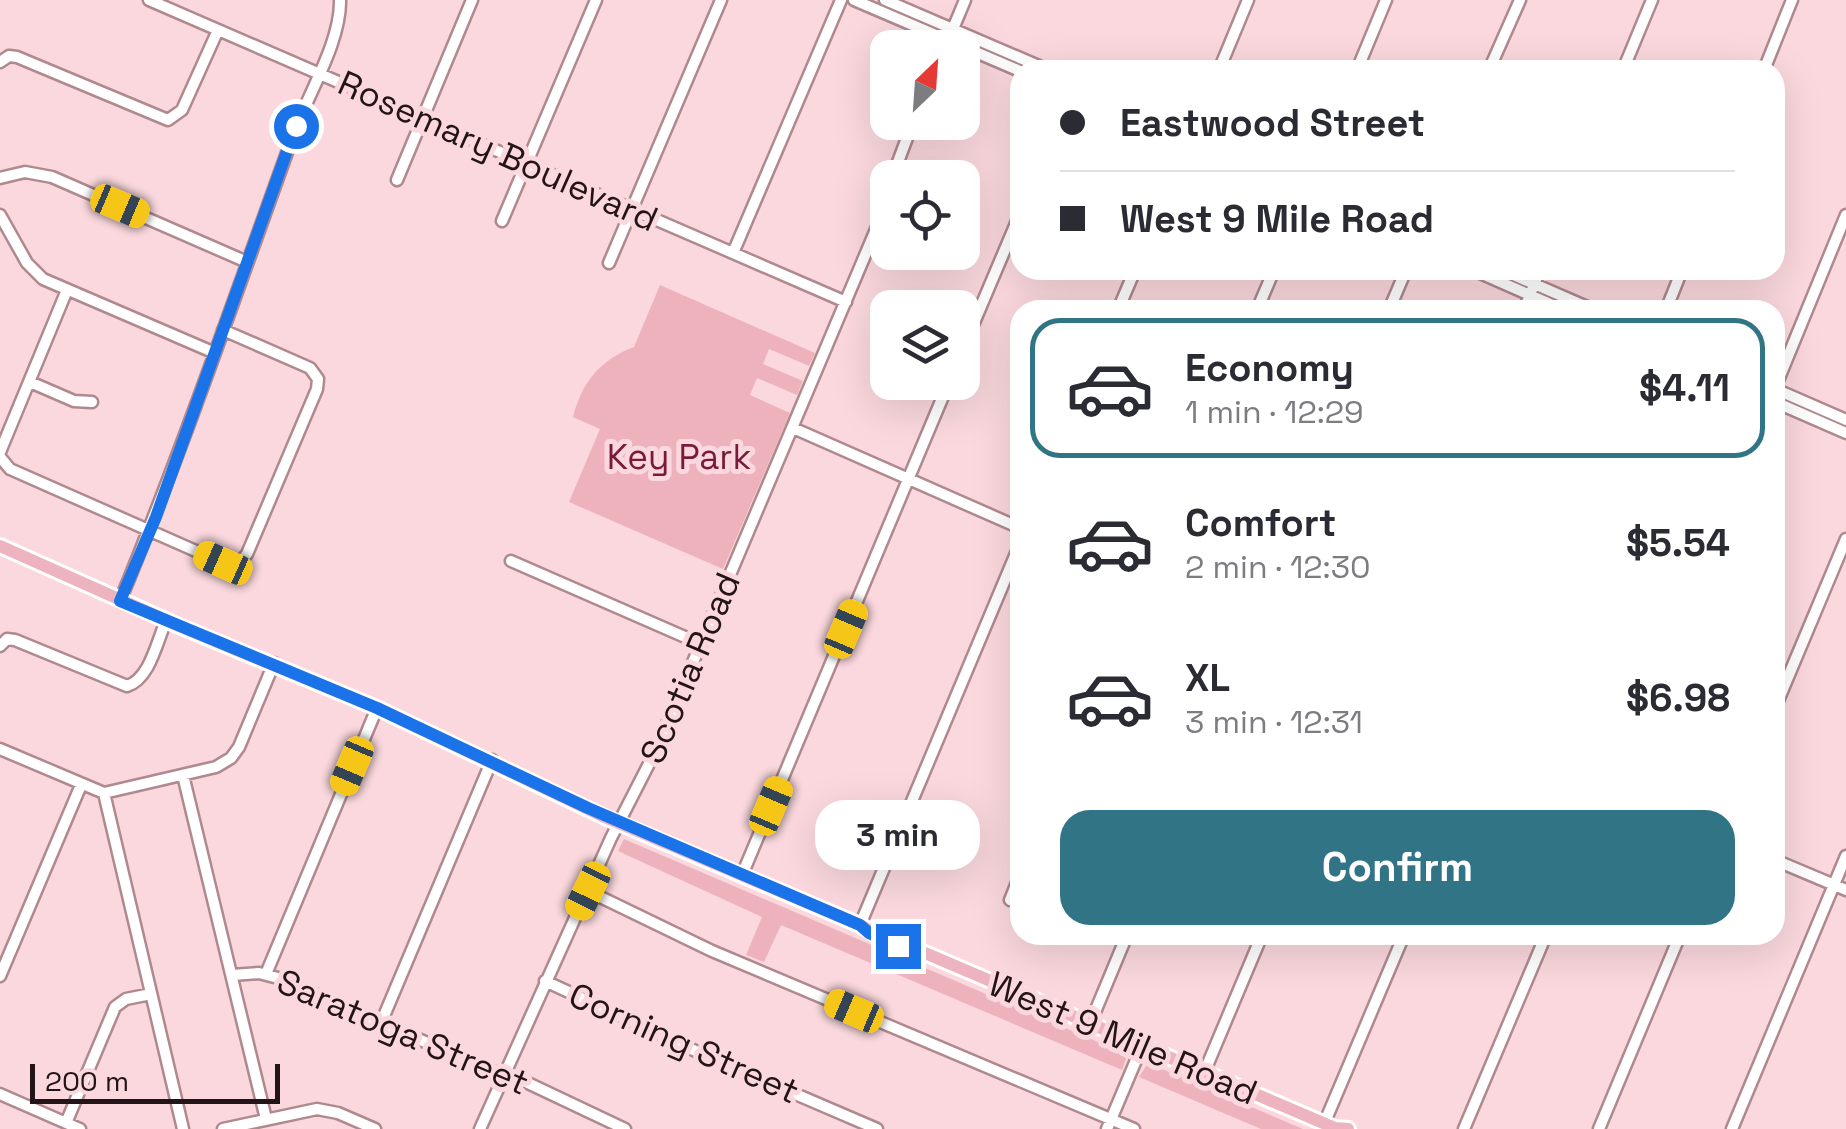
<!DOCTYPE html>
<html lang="en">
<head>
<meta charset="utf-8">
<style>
	body { margin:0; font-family:"Space Grotesk",sans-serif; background:#f2f2f3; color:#2b2b33; height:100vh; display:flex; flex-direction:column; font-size:38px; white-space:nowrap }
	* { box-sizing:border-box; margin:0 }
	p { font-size:32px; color:#7c7c81 }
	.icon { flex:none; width:55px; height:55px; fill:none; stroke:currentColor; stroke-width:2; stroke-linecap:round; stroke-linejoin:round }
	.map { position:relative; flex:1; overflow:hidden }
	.details { position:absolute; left:1010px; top:300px; width:775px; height:645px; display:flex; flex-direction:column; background:#fff; border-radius:30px; box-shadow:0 10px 40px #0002 }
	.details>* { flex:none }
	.hud { position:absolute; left:1010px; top:60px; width:775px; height:220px; border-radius:30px; box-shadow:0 10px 40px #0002; display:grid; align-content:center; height:220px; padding:0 50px; background:#fff }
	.needle { width:65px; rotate:25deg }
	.tools { position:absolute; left:870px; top:30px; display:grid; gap:20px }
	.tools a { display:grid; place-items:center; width:110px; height:110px; border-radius:20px; background:#fff; box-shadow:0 10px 40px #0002; font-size:50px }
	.scale { position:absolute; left:30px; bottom:25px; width:250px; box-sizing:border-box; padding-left:10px; border:5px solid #231417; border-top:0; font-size:28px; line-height:35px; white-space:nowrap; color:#231417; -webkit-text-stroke:8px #fad8dd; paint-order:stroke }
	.end { position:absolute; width:45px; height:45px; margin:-22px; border:12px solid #1a73e8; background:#fff; box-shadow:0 0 0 5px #fff }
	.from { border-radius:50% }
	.bubble { position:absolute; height:70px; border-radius:30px; background:#fff; box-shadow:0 10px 40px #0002; font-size:32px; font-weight:600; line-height:70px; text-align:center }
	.car { position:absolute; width:30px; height:60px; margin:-30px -15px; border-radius:12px; box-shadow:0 0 8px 2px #0007; background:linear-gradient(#f5c518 24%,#345 0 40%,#f5c518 0 76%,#345 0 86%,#f5c518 0) }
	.hud b { display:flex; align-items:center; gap:35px; height:95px; font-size:38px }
	.hud b+b { border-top:2px solid #e1e1e2 }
	.hud i { width:25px; height:25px; background:#2b2b33 }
	ul { padding:18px 0 0; list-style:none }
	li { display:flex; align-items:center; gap:30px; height:140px; margin:0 20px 15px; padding:0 30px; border:5px solid transparent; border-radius:30px }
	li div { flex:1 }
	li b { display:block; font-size:38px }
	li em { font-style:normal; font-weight:600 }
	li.current { border-color:#317485 }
	li>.icon { width:90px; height:90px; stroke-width:1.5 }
	.cta { display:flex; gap:20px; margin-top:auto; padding:20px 50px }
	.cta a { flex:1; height:115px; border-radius:30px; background:#317485; color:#fff; font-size:40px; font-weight:600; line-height:115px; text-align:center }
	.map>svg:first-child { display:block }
	.green { fill:#eeb2bc }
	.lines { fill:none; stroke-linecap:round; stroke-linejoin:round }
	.minor-casing { stroke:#b0898f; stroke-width:15 }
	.major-casing { stroke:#fff; stroke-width:18 }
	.minor { stroke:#fff; stroke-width:10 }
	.major { stroke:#edb4bf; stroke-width:12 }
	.route { stroke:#1a73e8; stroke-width:12 }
	.labels { text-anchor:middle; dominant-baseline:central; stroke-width:10; stroke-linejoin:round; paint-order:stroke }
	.street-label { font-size:35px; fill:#231417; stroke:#fad8dd }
	.park-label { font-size:35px; fill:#7a1a38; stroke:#fad8dd }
</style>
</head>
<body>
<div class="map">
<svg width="1846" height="1129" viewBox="0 0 1846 1129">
	<rect width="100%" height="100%" fill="#fad8dd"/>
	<path class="green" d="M660 285 815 353 809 366 769 349 763 364 803 381 797 395 757 378 750 395 790 413 723 569 569 502 600 429 573 417C582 382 600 360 634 347Z
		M624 839 1119 1051 1126 1059 1122 1070 781 925 764 962 746 955 762 917 618 851Z
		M1148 1063 1303 1129H1261L1139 1077Z"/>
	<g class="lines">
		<g class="minor-casing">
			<path id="minor" d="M149 0 846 302
				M854 0 1020 71
				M885 0 1048 70
				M945 48 965 0
				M0 62 9 56 17 57 168 120 182 110 218 30
				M1219 70 1248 0
				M1357 70 1386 0
				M1489 70 1520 0
				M1623 70 1652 0
				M1764 70 1792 0
				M0 178 25 172 52 177 247 262
				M892 178 913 122
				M397 180 472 0
				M0 215 27 263 43 279 215 353
				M502 221 596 0
				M733 253 841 0
				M609 263 721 0
				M1473 270 1564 310
				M1502 270 1594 310
				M1118 310 1135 270
				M1257 310 1274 270
				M1389 310 1406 270
				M1524 310 1540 270
				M1666 310 1682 270
				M962 351 1020 214
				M30 382 74 401 92 402
				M1775 388 1846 215
				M1775 389 1846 420
				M1775 402 1846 433
				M793 428 1020 528
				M0 452 67 290
				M0 457 10 469 223 563H239L247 554 317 389 318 379 310 368 223 330
				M511 561 701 644
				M120 601C183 448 237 291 293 136 307 95 341 43 340 0
				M0 646 7 639 15 640 127 686C150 679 157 641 166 621
				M1775 708 1846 539
				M0 749 104 793 216 767 231 758 239 747 274 663
				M183 775 266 1119
				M104 793 183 1129
				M1775 860 1846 890
				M742 875 949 382
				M588 891 712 951 1134 1129
				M1010 900 1020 875
				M860 925 1020 544
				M266 974 377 708
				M232 975 259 973 278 978 494 1072 511 1075 625 1129
				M0 976 81 785
				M545 981 702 1054 877 1129
				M381 1023 492 760
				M1090 1024 1127 935
				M1204 1073 1262 935
				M0 1094 80 1129
				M66 1123 115 1007 126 999 151 994
				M1324 1124 1404 935
				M223 1129 317 1109 338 1113 375 1129
				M480 1129 611 838 655 752 888 201
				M1107 1129 1142 1046
				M1464 1129 1546 935
				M1599 1129 1680 935
				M1732 1129 1846 856"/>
		</g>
		<g class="major-casing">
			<path id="major" d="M0 546 179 626 377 708 607 818 860 925 885 940 911 947 1335 1128 1348 1129"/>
		</g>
		<use href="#minor" class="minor"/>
		<use href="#major" class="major"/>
	</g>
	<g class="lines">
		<path class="route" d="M296 126 156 517 120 601 377 708 588 808 860 925 869 933 898 946"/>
	</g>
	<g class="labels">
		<g class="street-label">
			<text transform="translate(498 151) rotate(24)">Rosemary Boulevard</text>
			<text transform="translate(690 668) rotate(-67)">Scotia Road</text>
			<text transform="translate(403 1032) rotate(23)">Saratoga Street</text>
			<text transform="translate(1123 1038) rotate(23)">West 9 Mile Road</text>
			<text transform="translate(684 1043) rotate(24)">Corning Street</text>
		</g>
		<g class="park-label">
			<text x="679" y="457">Key Park</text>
		</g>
	</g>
</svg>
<div class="tools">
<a><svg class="needle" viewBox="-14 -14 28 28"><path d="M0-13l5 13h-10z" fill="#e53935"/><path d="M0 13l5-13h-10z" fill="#7c7c81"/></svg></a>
<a><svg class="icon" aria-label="locate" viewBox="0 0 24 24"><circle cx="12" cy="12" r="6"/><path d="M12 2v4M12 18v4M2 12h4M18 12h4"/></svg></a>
<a><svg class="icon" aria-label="layers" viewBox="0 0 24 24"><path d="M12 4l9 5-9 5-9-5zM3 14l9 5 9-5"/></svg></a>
</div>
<div class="scale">200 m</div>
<i class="end from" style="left:296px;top:126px"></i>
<i class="end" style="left:898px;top:946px"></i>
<div class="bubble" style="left:815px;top:800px;width:165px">3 min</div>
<i class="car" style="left:120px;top:206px;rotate:113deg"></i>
<i class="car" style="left:223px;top:563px;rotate:294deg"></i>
<i class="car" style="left:846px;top:629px;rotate:23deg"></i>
<i class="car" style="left:352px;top:766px;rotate:203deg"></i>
<i class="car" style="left:771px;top:806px;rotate:23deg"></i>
<i class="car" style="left:588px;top:891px;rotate:206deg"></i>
<i class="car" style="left:854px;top:1011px;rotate:293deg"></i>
<div class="hud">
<b><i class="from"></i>Eastwood Street</b>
<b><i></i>West 9 Mile Road</b>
</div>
<section class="details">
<ul>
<li class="current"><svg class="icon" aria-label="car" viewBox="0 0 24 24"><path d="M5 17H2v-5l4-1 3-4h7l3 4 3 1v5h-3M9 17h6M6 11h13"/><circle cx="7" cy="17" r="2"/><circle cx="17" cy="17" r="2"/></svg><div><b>Economy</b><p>1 min · 12:29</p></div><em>$4.11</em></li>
<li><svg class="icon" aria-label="car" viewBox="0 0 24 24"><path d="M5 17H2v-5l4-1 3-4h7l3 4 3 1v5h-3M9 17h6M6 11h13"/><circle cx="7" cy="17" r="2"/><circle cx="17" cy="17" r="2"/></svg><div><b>Comfort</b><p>2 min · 12:30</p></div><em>$5.54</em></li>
<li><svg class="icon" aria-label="car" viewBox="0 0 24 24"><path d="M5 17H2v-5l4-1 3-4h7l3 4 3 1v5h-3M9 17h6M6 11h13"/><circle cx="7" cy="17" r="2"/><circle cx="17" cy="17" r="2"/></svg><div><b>XL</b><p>3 min · 12:31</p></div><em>$6.98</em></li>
</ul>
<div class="cta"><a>Confirm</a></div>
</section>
</div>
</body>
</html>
